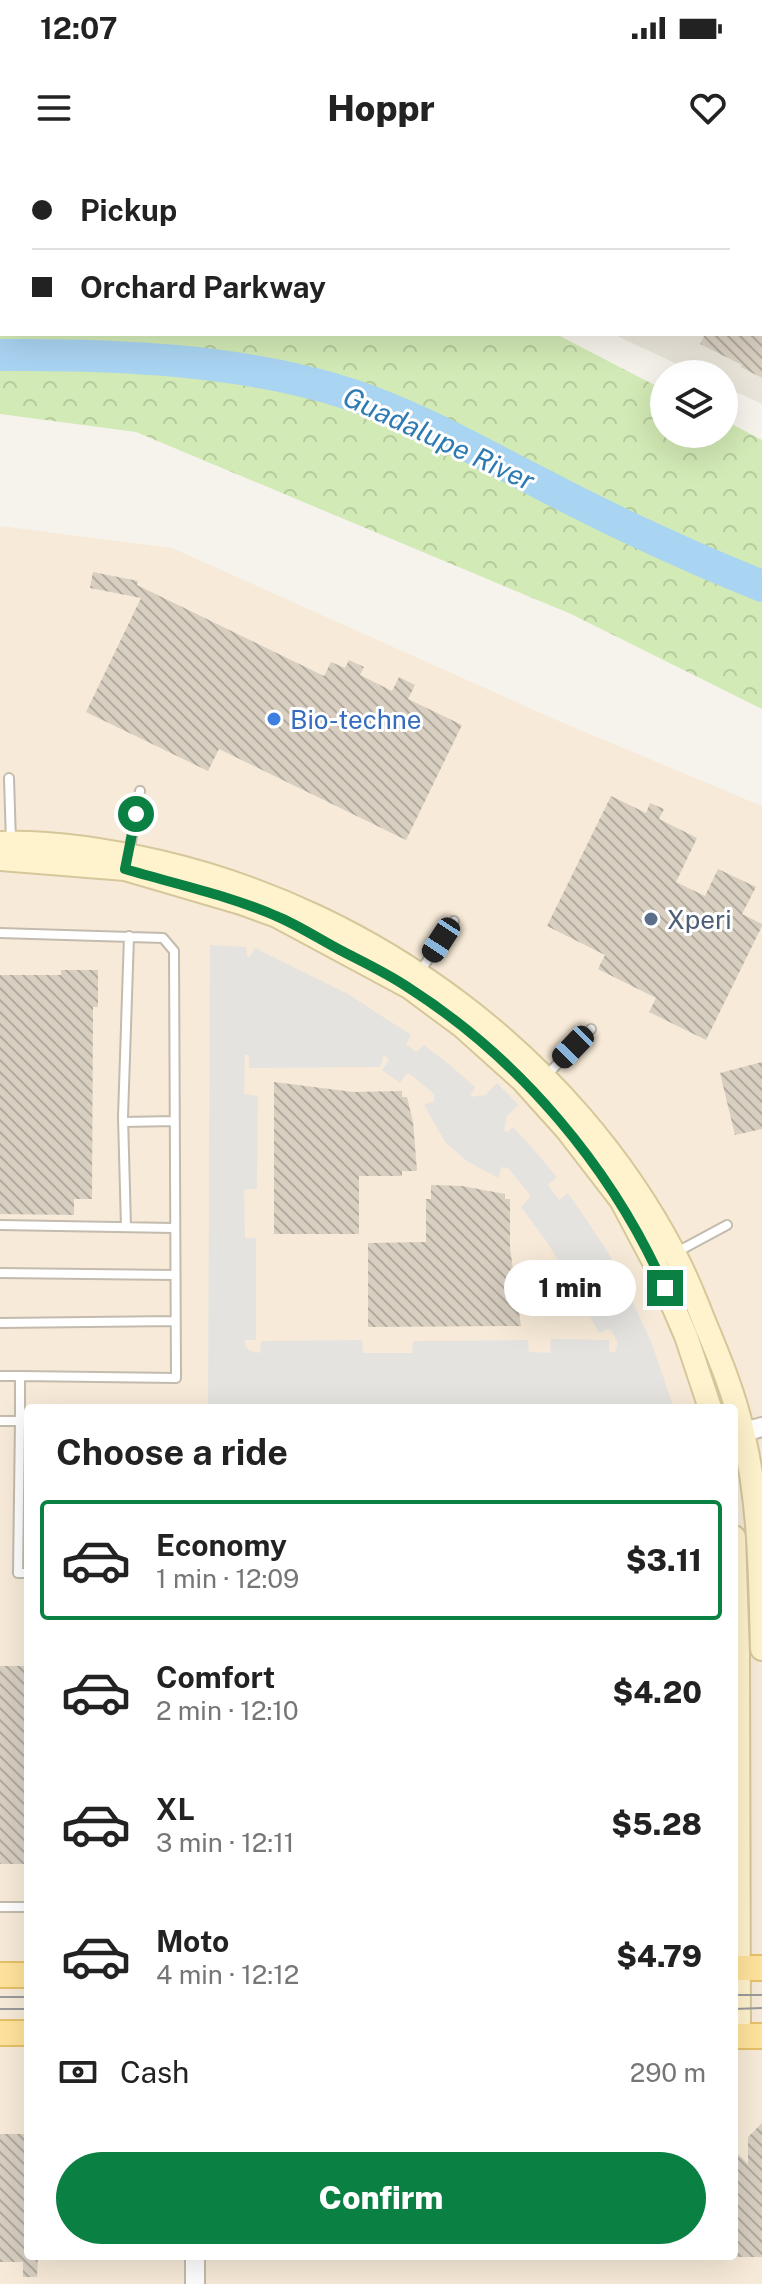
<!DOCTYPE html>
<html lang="en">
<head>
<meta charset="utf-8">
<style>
	body { margin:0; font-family:"Public Sans",sans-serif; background:#f6f6f6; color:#222; height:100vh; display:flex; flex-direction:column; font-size:30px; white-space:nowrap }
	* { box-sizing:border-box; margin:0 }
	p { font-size:26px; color:#767676 }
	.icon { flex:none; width:44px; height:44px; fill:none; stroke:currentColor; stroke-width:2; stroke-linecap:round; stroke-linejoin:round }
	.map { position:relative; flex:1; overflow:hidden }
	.details { position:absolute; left:24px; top:1244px; width:714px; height:856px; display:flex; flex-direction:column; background:#fff; border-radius:8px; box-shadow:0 8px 32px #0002 }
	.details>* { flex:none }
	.top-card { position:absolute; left:0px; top:0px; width:762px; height:176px; box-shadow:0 8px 32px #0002; display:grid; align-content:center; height:176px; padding:0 32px; background:#fff }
	.tools { position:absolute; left:650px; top:200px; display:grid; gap:16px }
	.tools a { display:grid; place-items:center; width:88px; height:88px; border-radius:50%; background:#fff; box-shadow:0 8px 32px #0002; font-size:40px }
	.end { position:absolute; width:36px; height:36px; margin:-18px; border:10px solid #0b8043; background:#fff; box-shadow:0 0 0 4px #fff }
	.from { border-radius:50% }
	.bubble { position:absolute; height:56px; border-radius:28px; background:#fff; box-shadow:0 8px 32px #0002; font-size:26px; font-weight:800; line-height:56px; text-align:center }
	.car { position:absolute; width:24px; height:48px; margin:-24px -12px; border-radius:10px; box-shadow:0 0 6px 2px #0007; background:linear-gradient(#222 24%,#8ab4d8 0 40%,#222 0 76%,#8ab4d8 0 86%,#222 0) }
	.top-card b { display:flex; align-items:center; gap:28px; height:76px; font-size:30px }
	.top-card b+b { border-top:2px solid #e0e0e0 }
	.top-card i { width:20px; height:20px; background:#222 }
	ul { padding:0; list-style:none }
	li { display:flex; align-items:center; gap:24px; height:120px; margin:0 16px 12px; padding:0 16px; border:4px solid transparent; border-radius:8px }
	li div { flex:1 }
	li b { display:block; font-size:30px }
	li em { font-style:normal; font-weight:800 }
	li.selected { border-color:#0b8043 }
	li>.icon { width:72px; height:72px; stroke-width:1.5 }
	h2 { padding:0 32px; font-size:36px; line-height:96px }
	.pay { display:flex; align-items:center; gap:20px; height:88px; padding:0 32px; font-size:30px }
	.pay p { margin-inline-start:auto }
	.primary-button { display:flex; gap:16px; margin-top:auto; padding:16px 32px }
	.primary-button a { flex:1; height:92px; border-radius:48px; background:#0b8043; color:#fff; font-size:32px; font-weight:800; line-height:92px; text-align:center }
	.status { display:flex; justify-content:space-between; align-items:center; height:56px; padding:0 40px; background:#fff; direction:ltr }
	.status svg { height:22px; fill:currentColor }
	header { display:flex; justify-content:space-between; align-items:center; height:104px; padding:0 32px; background:#fff; font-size:36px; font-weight:800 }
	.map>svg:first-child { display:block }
	.residential { fill:#eae5da }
	.commercial { fill:#f7ead8; fill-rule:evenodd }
	.forest { fill:url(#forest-crowns) }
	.parking { fill:#e5e3e0; fill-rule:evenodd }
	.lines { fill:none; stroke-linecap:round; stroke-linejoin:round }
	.river { stroke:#a9d4f2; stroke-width:32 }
	.building { fill:url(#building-back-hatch) }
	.service-casing { stroke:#c2bbae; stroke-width:12 }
	.minor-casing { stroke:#c2bbae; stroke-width:20 }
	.tertiary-casing { stroke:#c2bbae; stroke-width:22 }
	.secondary-casing { stroke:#d6c79b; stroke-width:26 }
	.primary-casing { stroke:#e6c16a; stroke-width:28 }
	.service { stroke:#fff; stroke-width:8 }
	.minor { stroke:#fff; stroke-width:16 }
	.tertiary { stroke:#fff; stroke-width:18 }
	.secondary { stroke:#fff3cd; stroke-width:22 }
	.primary { stroke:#ffe39c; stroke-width:24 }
	.tram { stroke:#9a9a9a; stroke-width:2 }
	.route { stroke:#0b8043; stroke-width:10 }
	.shop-dot { fill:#3f7fe0; stroke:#fff; stroke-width:3 }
	.service-dot { fill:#5c6f8a; stroke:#fff; stroke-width:3 }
	.labels { text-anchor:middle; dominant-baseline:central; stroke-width:6; stroke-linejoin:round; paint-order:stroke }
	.shop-label { font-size:26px; fill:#366cbe; stroke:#fff; text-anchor:start }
	.service-label { font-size:26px; fill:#4e5e75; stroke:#fff; text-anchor:start }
	.water-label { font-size:28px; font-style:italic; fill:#2e7ab2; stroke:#fff }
</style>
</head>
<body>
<div class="status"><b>12:07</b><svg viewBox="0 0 49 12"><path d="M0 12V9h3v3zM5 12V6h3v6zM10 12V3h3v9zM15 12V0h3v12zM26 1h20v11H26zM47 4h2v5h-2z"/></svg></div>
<header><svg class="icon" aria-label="menu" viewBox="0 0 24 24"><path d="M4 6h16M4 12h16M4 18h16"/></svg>Hoppr<svg class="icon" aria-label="heart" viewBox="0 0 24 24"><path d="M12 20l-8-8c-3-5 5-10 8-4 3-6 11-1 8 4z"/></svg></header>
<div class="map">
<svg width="762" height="2124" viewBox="0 0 762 2124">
	<defs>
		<pattern id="forest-crowns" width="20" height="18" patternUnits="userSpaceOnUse" patternTransform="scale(2)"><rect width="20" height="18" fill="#d2eab5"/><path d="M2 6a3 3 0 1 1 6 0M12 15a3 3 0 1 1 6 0" fill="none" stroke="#b6ca9c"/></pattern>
		<pattern id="building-back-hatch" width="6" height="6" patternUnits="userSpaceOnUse" patternTransform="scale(2)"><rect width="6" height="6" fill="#d8cfc1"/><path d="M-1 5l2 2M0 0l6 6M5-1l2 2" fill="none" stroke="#b1aa9e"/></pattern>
	</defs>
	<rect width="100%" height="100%" fill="#f6f3ec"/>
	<path class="residential" d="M103 0H762V244L724 226V214H698L613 174H760V2H103Z"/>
	<path class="commercial" d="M0 366 172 388 554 559 762 646V2124H0ZM28 1248H734V2096H28Z"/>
	<path class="forest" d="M0 29 2 174H556L664 230V274H724V260L762 280V549L571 454 136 272 0 254Z"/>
	<path class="parking" d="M210 785 246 787 247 796 250 797 255 788 348 834 411 875 406 884 416 892 424 885 450 905 475 927 470 937 485 935 497 923 519 945 507 956 504 970 507 973 513 967 536 992 557 1017 548 1025 559 1040 568 1033 604 1086 616 1106 606 1112 611 1123 622 1118 652 1184 674 1248H208ZM245 895H249V908L380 907 384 895 389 900 382 910 400 923 406 914H410L434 934V941L424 945 446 983 467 1001 498 1018 502 1007 508 1008 531 1036 521 1047 547 1082 576 1130 587 1124 590 1135 582 1141 599 1173 608 1169 611 1170 618 1183 615 1192H609V1180L551 1179 550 1193 529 1192 528 1180 413 1181 412 1193H363L362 1180 261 1181 260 1193 250 1191 245 1186V1180H256V1078H245L244 1031 246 1029H257L258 936 244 934Z"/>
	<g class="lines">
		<path class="river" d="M0 195C112 194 242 199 349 234 414 255 475 290 536 321 610 360 685 395 762 426"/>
	</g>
	<path class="building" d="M705 174H762V218L741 207 742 205 700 184Z
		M93 412 138 421 137 425 324 516 331 502 345 508 349 500 364 507 360 515 392 531 399 517 415 525 408 539 462 565 406 680 219 589 208 611 86 552 141 438 90 428Z
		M611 636 646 653 650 643 664 649 659 659 697 678 676 722 705 736 718 709 756 727 742 754 762 764V766L706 880 649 852 656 838 598 809 605 795 547 766Z
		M61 810H98V847H93L92 1039H74V1055L0 1054V815H61Z
		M762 902V969L735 975 720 913Z
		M274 922 353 932 402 931V937H407L413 962 417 1011H402V1016H359V1074H274Z
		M431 1025 462 1026 505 1034V1039H510V1088L521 1166 368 1167V1083L426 1082V1039H431Z
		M0 1506H28V1704H0Z
		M762 1963V2097H734V1990L748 2004V1977Z
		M0 1974H28V2096H38L37 2117H23V2102H0Z"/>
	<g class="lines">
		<g class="service-casing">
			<path id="service" d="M9 618 11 682
				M129 693 140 631
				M0 773 163 778 174 791 176 1218 20 1216V1261H0
				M419 813 454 761
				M545 917 591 869
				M123 962 174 961
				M0 1065 174 1068
				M126 1067 123 957 129 776
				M675 1093 727 1065
				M0 1113 175 1115
				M0 1163 175 1161
				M0 1216H20
				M28 1261H20L18 1413H28
				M0 1747H28"/>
		</g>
		<g class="minor-casing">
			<path id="minor" d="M509 0 513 2
				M756 2 757 0
				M760 122 762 123"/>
		</g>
		<g class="tertiary-casing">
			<path id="tertiary" d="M734 1275 762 1267
				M195 2096V2124"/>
		</g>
		<g class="secondary-casing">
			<path id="secondary" d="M0 683C54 681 108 690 160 702 375 752 571 897 674 1093 686 1115 695 1138 704 1161 719 1197 735 1235 743 1273 760 1344 760 1416 762 1489
				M0 699 125 709 241 743 277 756 409 827 463 867 522 920 567 970 621 1040 655 1104 686 1176 710 1248
				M734 1377 738 1495 739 1876"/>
		</g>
		<g class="primary-casing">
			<path id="primary" d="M734 1808H762
				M0 1815H28
				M0 1873H28
				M734 1876H762"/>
		</g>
		<use href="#service" class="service"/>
		<use href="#minor" class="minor"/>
		<use href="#tertiary" class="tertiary"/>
		<use href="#secondary" class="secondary"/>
		<use href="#primary" class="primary"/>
		<path class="tram" d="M734 1835H762
			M0 1837H28
			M0 1849H28
			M734 1849 762 1848"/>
	</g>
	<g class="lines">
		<path class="route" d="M136 654 125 709C175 724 228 735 276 756 298 765 319 779 340 790 363 802 387 813 409 828 520 899 612 1008 665 1128"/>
	</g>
	<circle class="shop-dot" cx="274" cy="559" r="8"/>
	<circle class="service-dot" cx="651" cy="759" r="8"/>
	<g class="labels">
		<g class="shop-label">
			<text x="290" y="559">Bio-techne</text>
		</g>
		<g class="service-label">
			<text x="667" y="759">Xperi</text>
		</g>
		<g class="water-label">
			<text transform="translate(439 278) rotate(25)">Guadalupe River</text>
		</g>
	</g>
</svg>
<div class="tools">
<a><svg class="icon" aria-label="layers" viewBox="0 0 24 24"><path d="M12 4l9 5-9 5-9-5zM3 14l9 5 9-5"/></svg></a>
</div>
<i class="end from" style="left:136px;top:654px"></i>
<i class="end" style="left:665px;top:1128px"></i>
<div class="bubble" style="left:504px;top:1100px;width:132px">1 min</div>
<i class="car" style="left:441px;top:780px;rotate:213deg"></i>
<i class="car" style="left:573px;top:887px;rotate:224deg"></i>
<div class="top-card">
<b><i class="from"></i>Pickup</b>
<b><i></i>Orchard Parkway</b>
</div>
<section class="details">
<h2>Choose a ride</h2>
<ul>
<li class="selected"><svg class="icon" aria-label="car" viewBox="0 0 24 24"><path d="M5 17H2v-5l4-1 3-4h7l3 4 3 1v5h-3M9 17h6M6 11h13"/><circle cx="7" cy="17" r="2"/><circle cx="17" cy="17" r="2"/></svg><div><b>Economy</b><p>1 min · 12:09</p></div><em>$3.11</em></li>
<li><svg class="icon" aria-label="car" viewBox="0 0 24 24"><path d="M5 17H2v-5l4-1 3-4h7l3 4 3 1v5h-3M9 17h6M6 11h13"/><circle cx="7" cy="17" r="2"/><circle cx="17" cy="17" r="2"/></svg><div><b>Comfort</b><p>2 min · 12:10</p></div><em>$4.20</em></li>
<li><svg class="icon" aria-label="car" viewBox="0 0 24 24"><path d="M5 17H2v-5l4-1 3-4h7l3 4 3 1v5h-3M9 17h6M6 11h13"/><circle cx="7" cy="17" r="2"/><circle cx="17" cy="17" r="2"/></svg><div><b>XL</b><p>3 min · 12:11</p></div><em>$5.28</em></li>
<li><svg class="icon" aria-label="car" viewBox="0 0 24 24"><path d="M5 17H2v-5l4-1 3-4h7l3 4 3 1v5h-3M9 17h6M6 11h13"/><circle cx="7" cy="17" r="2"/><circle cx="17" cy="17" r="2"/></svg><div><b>Moto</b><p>4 min · 12:12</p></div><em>$4.79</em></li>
</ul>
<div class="pay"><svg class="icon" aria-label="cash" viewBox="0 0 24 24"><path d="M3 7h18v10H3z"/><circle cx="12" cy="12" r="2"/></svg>Cash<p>290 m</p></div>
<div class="primary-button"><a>Confirm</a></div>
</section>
</div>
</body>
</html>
